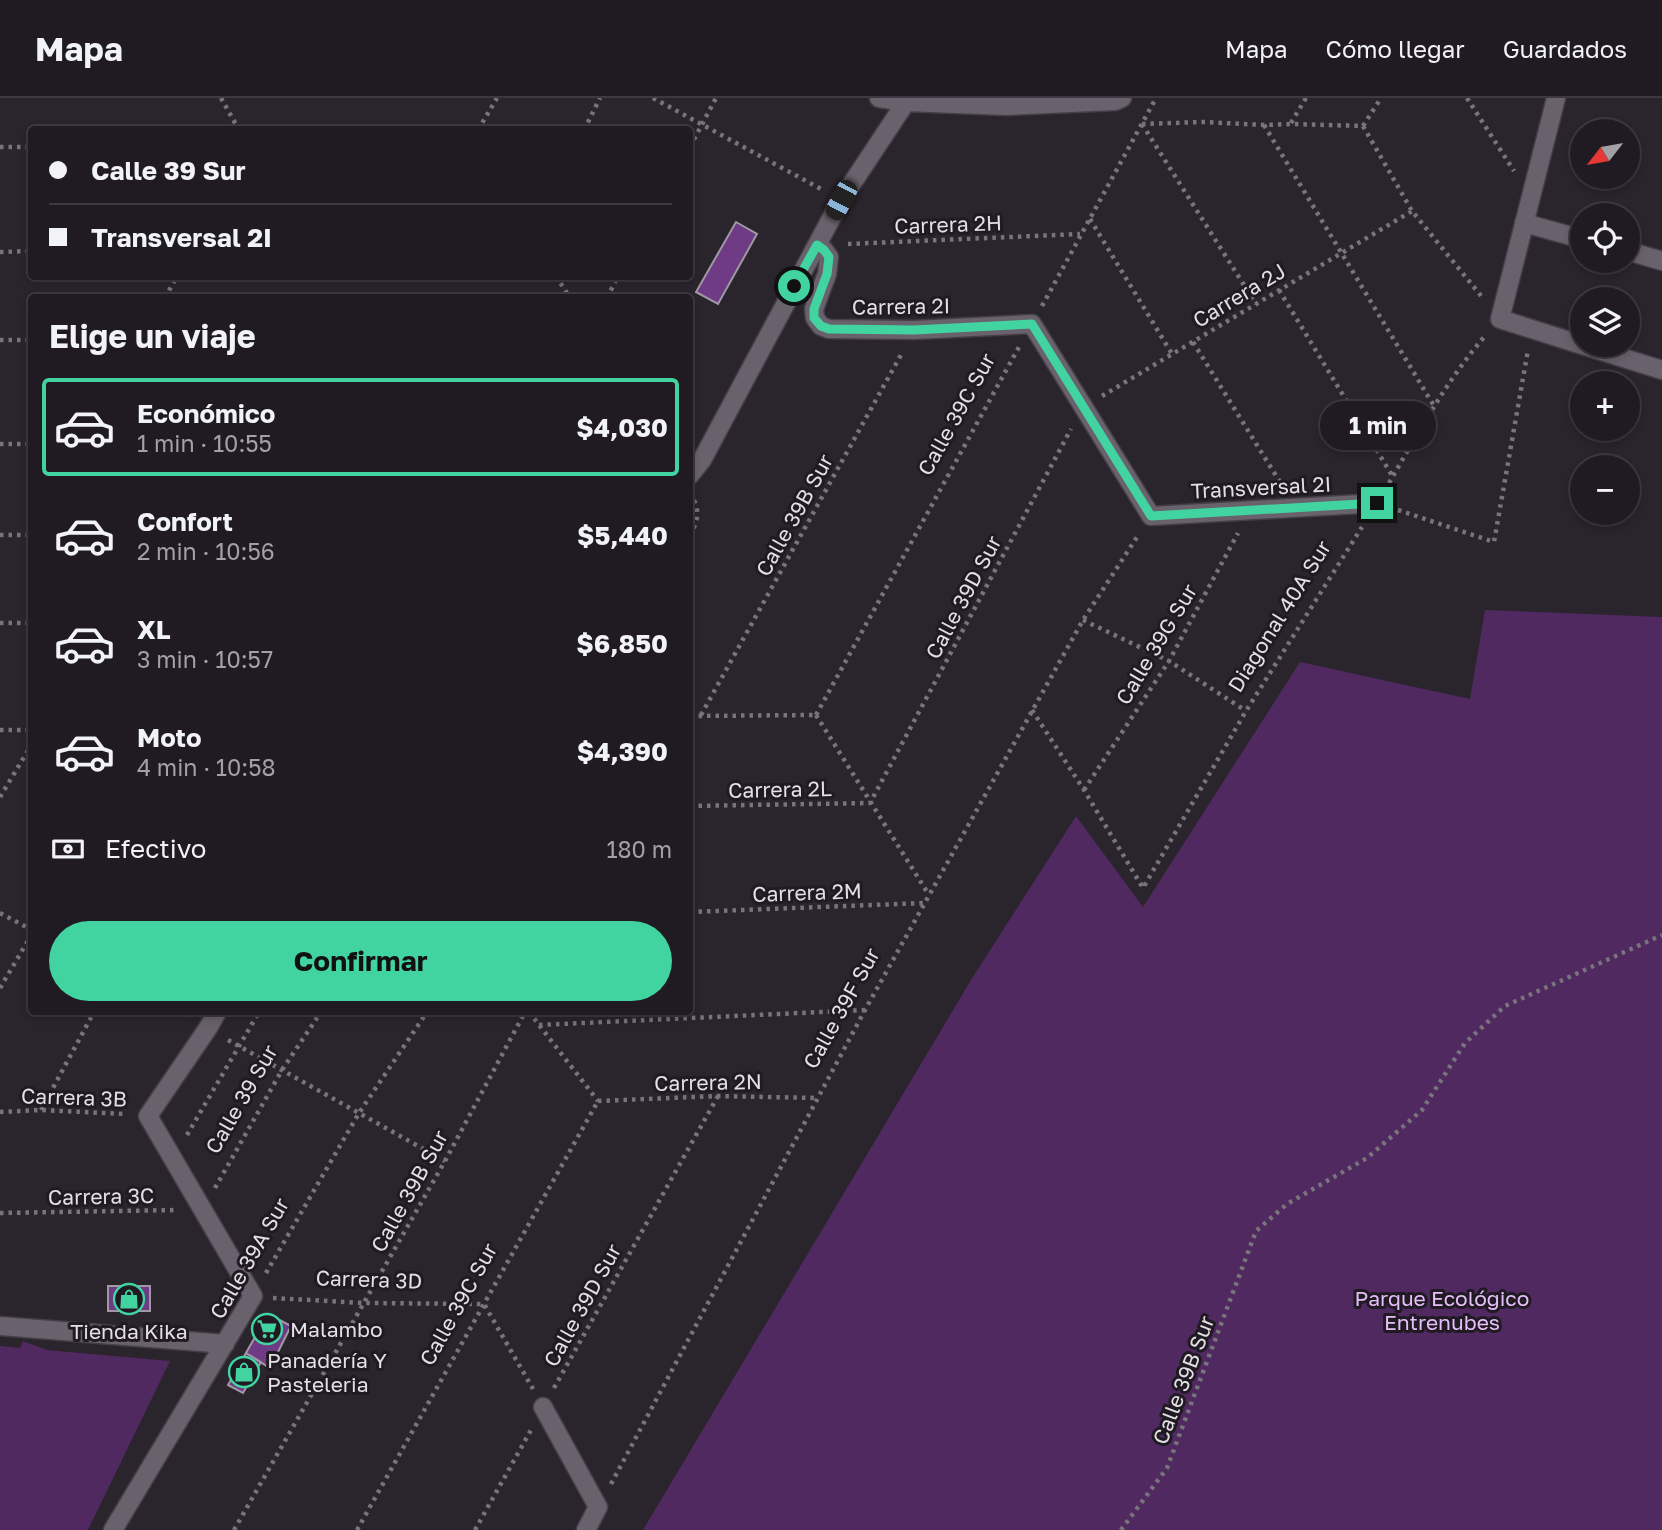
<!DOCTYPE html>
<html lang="es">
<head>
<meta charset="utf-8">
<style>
	body { margin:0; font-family:"Golos Text",sans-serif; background:#28242a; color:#f1f3f6; height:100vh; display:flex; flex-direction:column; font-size:26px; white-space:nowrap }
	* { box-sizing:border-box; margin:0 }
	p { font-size:23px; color:#a2a1a5 }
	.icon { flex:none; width:38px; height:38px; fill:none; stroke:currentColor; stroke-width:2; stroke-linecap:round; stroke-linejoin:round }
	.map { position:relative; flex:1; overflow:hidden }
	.side { position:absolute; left:28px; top:196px; width:665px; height:721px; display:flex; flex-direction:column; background:#201b22; border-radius:7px; box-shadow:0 4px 10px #0003,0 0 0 2px #3d3940 }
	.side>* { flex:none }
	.top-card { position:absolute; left:28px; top:28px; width:665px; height:154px; border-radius:7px; box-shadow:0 4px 10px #0003,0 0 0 2px #3d3940; display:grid; align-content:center; height:154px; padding:0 21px; background:#201b22 }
	.needle { width:46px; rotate:239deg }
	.fabs { position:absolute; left:1570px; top:21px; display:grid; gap:14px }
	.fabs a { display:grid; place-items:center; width:70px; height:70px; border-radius:50%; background:#201b22; box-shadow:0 4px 10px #0003,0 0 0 2px #3d3940; font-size:35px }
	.end { position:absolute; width:32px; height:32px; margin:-16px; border:9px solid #41d4a1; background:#111; box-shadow:0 0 0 4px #111 }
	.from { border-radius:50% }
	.bubble { position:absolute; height:49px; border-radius:24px; background:#201b22; box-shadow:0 4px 10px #0003,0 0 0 2px #3d3940; font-size:23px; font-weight:700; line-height:49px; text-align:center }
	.car { position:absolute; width:21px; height:42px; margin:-21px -10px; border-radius:9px; box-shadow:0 0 5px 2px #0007; background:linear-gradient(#222 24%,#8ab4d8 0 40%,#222 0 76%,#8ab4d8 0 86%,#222 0) }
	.top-card b { display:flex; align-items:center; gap:24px; height:66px; font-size:26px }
	.top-card b+b { border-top:2px solid #3d3940 }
	.top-card i { width:18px; height:18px; background:#f1f3f6 }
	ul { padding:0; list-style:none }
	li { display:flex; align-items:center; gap:21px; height:98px; margin:0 14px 10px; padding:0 7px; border:4px solid transparent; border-radius:7px }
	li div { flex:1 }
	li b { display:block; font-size:26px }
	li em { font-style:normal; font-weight:700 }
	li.current { border-color:#41d4a1 }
	li>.icon { width:63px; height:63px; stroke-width:1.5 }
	h2 { padding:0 21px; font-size:32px; line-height:84px }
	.pay { display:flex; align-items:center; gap:18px; height:77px; padding:0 21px; font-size:26px }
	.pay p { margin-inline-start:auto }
	.button { display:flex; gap:14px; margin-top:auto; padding:14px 21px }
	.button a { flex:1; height:80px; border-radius:42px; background:#41d4a1; color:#111; font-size:28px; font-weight:700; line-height:80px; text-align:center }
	header { display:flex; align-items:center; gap:42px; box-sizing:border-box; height:98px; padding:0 35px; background:#201b22; border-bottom:2px solid #3d3940 }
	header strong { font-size:33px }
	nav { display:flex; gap:38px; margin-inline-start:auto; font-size:24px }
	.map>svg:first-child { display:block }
	.green { fill:#4f295f }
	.building { fill:#6f3b84; stroke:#a098a4; stroke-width:2 }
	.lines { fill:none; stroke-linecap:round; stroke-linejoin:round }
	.minor-casing { stroke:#443f47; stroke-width:21 }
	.path { stroke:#79747c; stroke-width:4.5; stroke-dasharray:3.5 5; stroke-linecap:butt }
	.minor { stroke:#69616c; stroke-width:18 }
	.route { stroke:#41d4a1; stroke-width:9 }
	.labels { text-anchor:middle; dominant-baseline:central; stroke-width:6; stroke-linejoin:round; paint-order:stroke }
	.street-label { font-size:21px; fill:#e3dfe5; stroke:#201a23 }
	.park-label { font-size:21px; fill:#e7bdf9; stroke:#201a23 }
	.poi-label { font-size:21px; fill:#e3dfe5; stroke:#201a23; text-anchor:start }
</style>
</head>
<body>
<header>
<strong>Mapa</strong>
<nav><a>Mapa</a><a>Cómo llegar</a><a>Guardados</a></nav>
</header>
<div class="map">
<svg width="1662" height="1432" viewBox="0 0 1662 1432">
	<rect width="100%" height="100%" fill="#2a242d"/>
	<path class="green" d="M1485 512 1662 519V1432H643L971 882 1076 718 1143 809 1300 564 1470 601Z
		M23 1243 47 1252 170 1263 88 1432H0V1248L20 1250Z"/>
	<path class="building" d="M736 124 757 136 718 206 696 194Z
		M108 1188H150V1213H108Z
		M268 1216 291 1228 270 1270 246 1255Z
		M246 1255 261 1264 243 1295 228 1287Z"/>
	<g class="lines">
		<g class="minor-casing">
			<path id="minor" d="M879 0 906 4 1006 8 1115 3 1122 0
				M1556 0 1500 221 1582 247
				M1524 125 1582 141
				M817 147 824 152 829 159 827 176 814 211 815 220 821 228 829 231 914 232 1032 226 1151 418 1377 405
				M1628 153 1662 163
				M1582 247 1662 272
				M690 377 702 362 841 102 906 4
				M0 1228 225 1246
				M543 1309 598 1409 586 1432
				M113 1432 253 1198 148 1018 208 930 217 914"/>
		</g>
		<path class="path" d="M221 0 239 32
			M653 0 821 91
			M1467 0 1514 73
			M1291 25 1306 0
			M1142 26 1203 24 1264 27 1291 26 1363 28
			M1142 26 1256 206
			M1264 27 1434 308
			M1363 28 1412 113 1482 199
			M1363 28 1381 0
			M478 32 497 0
			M584 32 600 0
			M0 49H32
			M690 49 716 0
			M1090 121 1172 256
			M848 146 1080 136
			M0 154 32 153
			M556 178 570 200
			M1279 192 1393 379
			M165 200 177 178
			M607 200 618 178
			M1042 208 1156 0
			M0 242H32
			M1193 244 1283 389
			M1102 298 1412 113
			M0 346H32
			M1389 385C1418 335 1447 282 1485 238
			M1398 412 1494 444 1528 252
			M0 437H32
			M690 438C697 424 701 413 692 399
			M1083 522 1169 563 1246 613
			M0 525H32
			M1032 612 1084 692 1143 790 1246 613 1362 429
			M701 617 902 255
			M816 617 1019 249
			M816 617 929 797
			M690 618 816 617
			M0 632H32
			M1084 692 1169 563 1238 435
			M0 699 32 646
			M690 708 870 705 1071 331
			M690 814 925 805
			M0 815 32 832
			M0 890 32 836
			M179 914 187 918
			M529 914 598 1003
			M539 927 865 912
			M228 942 445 1063
			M598 1003 718 998 818 1000
			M41 1012 94 914
			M0 1014 41 1012 125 1016
			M187 1037 259 914
			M215 1090 282 972 321 914
			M0 1115 178 1112
			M266 1175 359 1015 427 914
			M273 1200 364 1205 484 1206 533 1291
			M554 1290 718 998
			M611 1386 865 912 1083 522 1139 436
			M234 1432 445 1063 525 914
			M357 1432 598 1003
			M475 1432 531 1332
			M1121 1432 1167 1370 1256 1133 1287 1106 1367 1060 1422 1012 1465 945 1505 908 1662 837"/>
		<use href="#minor" class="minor"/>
	</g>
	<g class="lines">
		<path class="route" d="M794 188 817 147 824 152 829 159 827 176 814 211V220L821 228 829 231 914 232 1032 226 1151 418 1377 405"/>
	</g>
	<defs>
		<g id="shop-ring" transform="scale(1.575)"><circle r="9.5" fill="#201a23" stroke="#41d4a1" stroke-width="1.5"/><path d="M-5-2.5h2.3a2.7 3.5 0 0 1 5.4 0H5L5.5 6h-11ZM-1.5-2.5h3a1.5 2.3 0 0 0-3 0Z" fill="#41d4a1"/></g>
		<g id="supermarket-ring" transform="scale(1.575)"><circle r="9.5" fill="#201a23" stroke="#41d4a1" stroke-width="1.5"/><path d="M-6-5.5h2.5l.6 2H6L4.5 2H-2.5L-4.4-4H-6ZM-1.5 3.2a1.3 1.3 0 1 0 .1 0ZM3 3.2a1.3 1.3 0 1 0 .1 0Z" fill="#41d4a1"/></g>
	</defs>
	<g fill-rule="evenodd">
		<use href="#shop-ring" x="129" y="1201"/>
		<use href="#supermarket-ring" x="267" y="1231"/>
		<use href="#shop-ring" x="244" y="1274"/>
	</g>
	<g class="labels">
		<g class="street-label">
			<text transform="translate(948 126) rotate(-2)">Carrera 2H</text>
			<text transform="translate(1239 197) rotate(-31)">Carrera 2J</text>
			<text transform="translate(901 208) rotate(-1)">Carrera 2I</text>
			<text transform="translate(956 316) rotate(-61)">Calle 39C Sur</text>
			<text transform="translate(1261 389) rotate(-3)">Transversal 2I</text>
			<text transform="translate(794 417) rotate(-61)">Calle 39B Sur</text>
			<text transform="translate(963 499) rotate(-62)">Calle 39D Sur</text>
			<text transform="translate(1279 518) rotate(-58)">Diagonal 40A Sur</text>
			<text transform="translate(1156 546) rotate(-59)">Calle 39G Sur</text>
			<text transform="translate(780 691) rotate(-1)">Carrera 2L</text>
			<text transform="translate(807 794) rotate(-2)">Carrera 2M</text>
			<text transform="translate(841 910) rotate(-61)">Calle 39F Sur</text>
			<text transform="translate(708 984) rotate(-1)">Carrera 2N</text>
			<text transform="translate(74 999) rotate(2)">Carrera 3B</text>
			<text transform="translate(241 1001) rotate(-60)">Calle 39 Sur</text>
			<text transform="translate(409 1093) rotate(-61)">Calle 39B Sur</text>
			<text transform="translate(101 1098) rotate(-1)">Carrera 3C</text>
			<text transform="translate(249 1160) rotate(-60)">Calle 39A Sur</text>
			<text transform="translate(369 1181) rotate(2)">Carrera 3D</text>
			<text transform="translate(458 1206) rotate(-61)">Calle 39C Sur</text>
			<text transform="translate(582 1207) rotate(-61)">Calle 39D Sur</text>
			<text transform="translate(1183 1282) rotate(-69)">Calle 39B Sur</text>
		</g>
		<g class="park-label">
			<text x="1442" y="1200">Parque Ecológico<tspan x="1442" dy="24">Entrenubes</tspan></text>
		</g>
		<g class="poi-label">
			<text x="290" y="1231">Malambo</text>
			<text x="129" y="1233" text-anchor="middle">Tienda Kika</text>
			<text x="267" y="1262">Panadería Y<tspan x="267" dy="24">Pasteleria</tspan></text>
		</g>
	</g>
</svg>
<div class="fabs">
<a><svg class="needle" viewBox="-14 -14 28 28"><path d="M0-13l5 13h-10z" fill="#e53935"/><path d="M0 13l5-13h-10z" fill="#a2a1a5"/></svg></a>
<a><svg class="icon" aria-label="locate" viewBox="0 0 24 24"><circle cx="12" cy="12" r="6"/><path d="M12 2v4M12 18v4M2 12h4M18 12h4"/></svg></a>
<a><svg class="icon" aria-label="layers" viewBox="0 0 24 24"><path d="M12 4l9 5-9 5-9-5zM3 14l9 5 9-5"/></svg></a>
<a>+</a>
<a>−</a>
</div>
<i class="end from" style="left:794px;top:188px"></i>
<i class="end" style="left:1377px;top:405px"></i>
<div class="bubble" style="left:1320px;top:303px;width:116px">1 min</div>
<i class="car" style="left:841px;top:102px;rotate:208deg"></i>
<div class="top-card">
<b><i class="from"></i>Calle 39 Sur</b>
<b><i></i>Transversal 2I</b>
</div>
<section class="side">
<h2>Elige un viaje</h2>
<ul>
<li class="current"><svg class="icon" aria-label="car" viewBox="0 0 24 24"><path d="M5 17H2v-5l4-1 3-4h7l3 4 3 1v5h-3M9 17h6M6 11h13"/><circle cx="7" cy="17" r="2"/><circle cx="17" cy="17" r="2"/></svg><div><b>Económico</b><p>1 min · 10:55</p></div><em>$4,030</em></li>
<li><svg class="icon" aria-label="car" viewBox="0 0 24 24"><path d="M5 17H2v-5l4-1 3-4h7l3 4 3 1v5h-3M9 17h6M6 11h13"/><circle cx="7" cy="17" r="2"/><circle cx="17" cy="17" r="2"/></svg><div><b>Confort</b><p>2 min · 10:56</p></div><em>$5,440</em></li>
<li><svg class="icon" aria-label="car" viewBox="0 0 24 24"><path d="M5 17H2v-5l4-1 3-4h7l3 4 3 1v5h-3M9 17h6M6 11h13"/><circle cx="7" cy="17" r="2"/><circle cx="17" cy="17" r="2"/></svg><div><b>XL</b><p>3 min · 10:57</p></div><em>$6,850</em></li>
<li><svg class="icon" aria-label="car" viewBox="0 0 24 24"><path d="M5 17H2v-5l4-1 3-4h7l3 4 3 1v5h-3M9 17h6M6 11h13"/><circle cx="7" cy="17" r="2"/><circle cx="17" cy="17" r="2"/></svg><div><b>Moto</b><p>4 min · 10:58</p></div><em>$4,390</em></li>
</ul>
<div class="pay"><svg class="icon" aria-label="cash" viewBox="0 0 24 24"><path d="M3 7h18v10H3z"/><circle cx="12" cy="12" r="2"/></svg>Efectivo<p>180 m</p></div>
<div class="button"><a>Confirmar</a></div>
</section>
</div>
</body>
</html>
